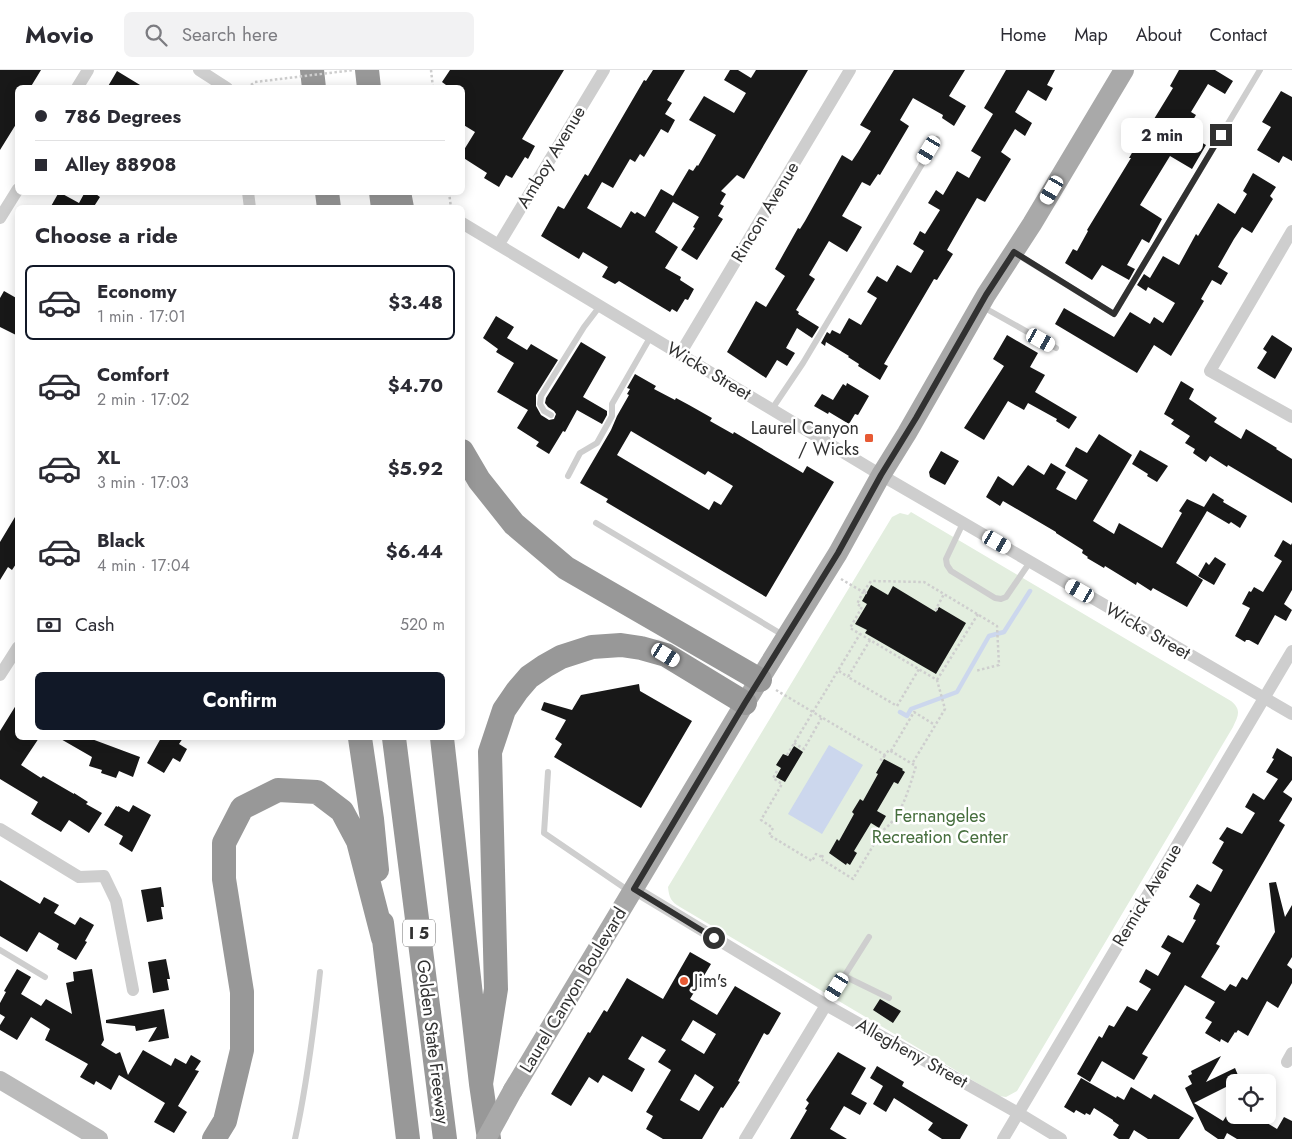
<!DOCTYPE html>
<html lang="en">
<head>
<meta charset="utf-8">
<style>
	body { margin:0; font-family:Jost,sans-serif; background:#f2f2f3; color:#2b2b33; height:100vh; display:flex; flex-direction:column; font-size:19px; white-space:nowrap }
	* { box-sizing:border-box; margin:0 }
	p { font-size:16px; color:#7c7c81 }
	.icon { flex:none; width:28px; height:28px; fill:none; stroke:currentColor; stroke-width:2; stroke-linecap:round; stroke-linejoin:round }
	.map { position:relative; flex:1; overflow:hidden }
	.drawer { position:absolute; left:15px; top:135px; width:450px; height:535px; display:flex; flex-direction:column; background:#fff; border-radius:8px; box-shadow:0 2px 12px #0003 }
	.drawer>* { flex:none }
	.banner { position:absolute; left:15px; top:15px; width:450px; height:110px; border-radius:8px; box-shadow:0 2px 12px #0003; display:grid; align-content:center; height:110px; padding:0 20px; background:#fff }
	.controls { position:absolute; left:1226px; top:1004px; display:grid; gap:10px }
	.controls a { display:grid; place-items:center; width:50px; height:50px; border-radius:8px; background:#fff; box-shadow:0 2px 12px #0003; font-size:25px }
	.end { position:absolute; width:22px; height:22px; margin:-11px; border:6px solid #313131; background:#fff; box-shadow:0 0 0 2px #fff }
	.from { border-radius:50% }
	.bubble { position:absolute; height:35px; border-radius:8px; background:#fff; box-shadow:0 2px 12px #0003; font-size:16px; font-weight:700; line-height:35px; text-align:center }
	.car { position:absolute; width:15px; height:30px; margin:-15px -8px; border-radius:6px; box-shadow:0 0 4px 1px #0007; background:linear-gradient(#fff 24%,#345 0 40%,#fff 0 76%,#345 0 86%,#fff 0) }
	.banner b { display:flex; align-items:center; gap:18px; height:48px; font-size:19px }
	.banner b+b { border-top:1px solid #e1e1e2 }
	.banner i { width:12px; height:12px; background:#2b2b33 }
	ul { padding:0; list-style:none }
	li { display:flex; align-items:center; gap:15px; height:75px; margin:0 10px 8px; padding:0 10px; border:2px solid transparent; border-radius:8px }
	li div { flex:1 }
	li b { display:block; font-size:19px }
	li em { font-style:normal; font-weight:700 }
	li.on { border-color:#111827 }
	li>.icon { width:45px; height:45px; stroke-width:1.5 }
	h2 { padding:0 20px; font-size:22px; line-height:60px }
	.pay { display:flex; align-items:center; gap:12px; height:55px; padding:0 20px; font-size:19px }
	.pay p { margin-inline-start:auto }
	.button { display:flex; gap:10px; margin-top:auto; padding:10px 20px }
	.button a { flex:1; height:58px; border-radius:8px; background:#111827; color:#fff; font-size:20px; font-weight:700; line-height:58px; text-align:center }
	header { display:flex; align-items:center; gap:30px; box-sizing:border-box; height:70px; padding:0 25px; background:#fff; border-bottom:1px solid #e1e1e2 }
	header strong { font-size:24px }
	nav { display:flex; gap:28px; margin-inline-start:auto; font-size:18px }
	.search { width:350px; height:45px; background:#f2f2f3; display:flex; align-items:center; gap:12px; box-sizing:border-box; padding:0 18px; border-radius:8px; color:#7c7c81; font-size:19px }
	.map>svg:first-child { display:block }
	.green { fill:#e3eedf }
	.water { fill:#ccd7ed }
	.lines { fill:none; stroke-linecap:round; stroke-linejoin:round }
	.stream { stroke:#ccd7ed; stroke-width:4.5 }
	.building { fill:#181818; fill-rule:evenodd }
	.path { stroke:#cecece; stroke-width:2.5; stroke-dasharray:2.5 2.5; stroke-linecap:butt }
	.service { stroke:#cecece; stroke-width:6 }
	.minor { stroke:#cecece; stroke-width:12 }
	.secondary { stroke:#bbb; stroke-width:18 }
	.primary { stroke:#a9a9a9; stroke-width:20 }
	.motorway { stroke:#989898; stroke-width:24 }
	.path-bridge { stroke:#cecece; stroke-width:2.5; stroke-dasharray:2.5 2.5; stroke-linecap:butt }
	.primary-bridge { stroke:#a9a9a9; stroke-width:20 }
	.route { stroke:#313131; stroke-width:6 }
	.poi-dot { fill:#e75a34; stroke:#fff; stroke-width:2 }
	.labels { text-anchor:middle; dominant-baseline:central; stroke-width:5; stroke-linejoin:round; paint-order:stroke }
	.shield { fill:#fff; stroke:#6f6f6f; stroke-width:1 }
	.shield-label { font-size:16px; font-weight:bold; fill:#313131 }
	.street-label { font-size:18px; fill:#313131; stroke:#fff }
	.poi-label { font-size:18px; fill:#313131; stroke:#fff; text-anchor:end }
	.park-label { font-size:18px; fill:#466e3d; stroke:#fff }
</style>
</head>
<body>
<header>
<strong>Movio</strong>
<div class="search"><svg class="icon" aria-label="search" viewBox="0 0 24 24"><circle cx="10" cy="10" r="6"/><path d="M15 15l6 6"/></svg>Search here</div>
<nav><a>Home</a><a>Map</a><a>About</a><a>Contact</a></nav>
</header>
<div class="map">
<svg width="1292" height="1069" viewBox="0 0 1292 1069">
	<rect width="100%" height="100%" fill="#fff"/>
	<path class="green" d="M911 442 1231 631C1242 640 1238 646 1233 657L1017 1021 1006 1027 999 1026 680 837C671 832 669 827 668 817L892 447 900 443 908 445Z"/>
	<path class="water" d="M829 675 863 695 822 764 788 744Z"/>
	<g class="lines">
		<path class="stream" d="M900 642 907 646 911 639 957 622 989 566 1004 562 1030 521"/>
	</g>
	<path class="building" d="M0 0H41L30 18H18V51L0 80Z
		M450 0H564L522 69 535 76 528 89 525 87 512 108 506 105 499 117 484 108 487 103 462 87V83L475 62 462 54V18H450L442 12Z
		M653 0H685L667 30 672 33 665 44 675 50 668 63 661 59 644 87 640 84 635 92 630 89 613 118 602 112 587 138 621 158 631 141 635 144 637 142 645 147 661 119 673 126 689 99 693 101 697 95 698 96 716 65 689 50 704 26 734 43 746 23 724 10 730 0H738L751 8 756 0H808L744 109 737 105 721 121 726 124 720 134 724 136 718 146 723 149 697 190 681 180 695 158 693 157 699 147 673 132 655 162 678 177 665 198 681 207 680 210 694 219 688 230 685 229 677 242 672 239 670 242 619 211 615 214 602 207 608 197 583 182 579 189 541 166 558 136 564 139 585 104 588 106 644 10 646 11Z
		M894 0H965L949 26 966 36 954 56 942 48 943 45 913 28 900 50 909 56 880 105 878 104 870 116 862 112 842 146 862 157 855 169 847 182 829 171 809 205 815 209 796 240 799 242 798 244 819 257 812 268 797 258 786 278 795 283 787 296 777 290 766 308 727 282 756 231 766 237 785 206 775 199 798 158 800 159 805 151 842 85 852 91 858 82 871 61 860 55Z
		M1006 0H1055L1047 15 1053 18 1046 31 1028 20 1015 42 1032 53 1025 66 1015 59 1001 82 1011 89 985 132 977 128 963 152 947 180 953 184 937 210 934 209 884 294 888 296 880 310 858 296 859 294 848 287 849 286 826 272 825 276 821 273 827 262 830 264 832 260 840 264 849 248 861 255 877 228 867 222 877 206 887 212 897 195 911 203 924 181 913 174 920 161 925 164 940 140 928 133 936 120 943 125 957 101 969 108 981 87 971 81 993 44 984 38Z
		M1179 0H1215L1233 11 1225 24 1208 14 1191 42 1196 45 1185 63 1206 75 1192 99 1170 86 1140 135 1162 149 1149 173 1142 169 1127 195 1135 199 1129 210 1102 195 1092 210 1065 193 1073 179 1077 181 1088 161 1087 160 1131 88H1129L1140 69 1143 71 1155 50 1154 49 1173 18 1170 16Z
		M117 1 145 18H107Z
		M1281 21 1292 27V91L1283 86 1279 93 1257 80 1271 57 1262 52Z
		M1253 103 1276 117 1270 126 1273 129 1252 163 1242 157 1234 169 1218 197 1228 203 1221 215 1212 210 1201 229 1204 231 1171 286 1154 275 1137 303 1055 254 1064 238 1114 267 1130 242 1150 254 1154 247 1163 253 1175 233 1148 217 1146 221 1137 215 1144 204 1150 208 1163 186 1179 195 1196 164 1198 166 1218 133 1235 144 1247 124 1243 121Z
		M59 122 79 133 85 122H93L100 127 93 138H50Z
		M4 221 18 229V266L0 257V228Z
		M496 246 514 257 507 268 527 280 531 274 558 290 536 325V336L541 345 549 350 554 349 556 344 554 341 548 337 545 333 546 328 581 272 606 287 583 327 607 341V345L602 354 577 340 565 362 563 361 549 384 536 376 539 372 517 358 528 340 497 322 514 293 496 282 498 279 483 268Z
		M1007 265 1038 283 1030 297 1045 305 1035 322 1077 347 1069 359 1056 351 1057 349 1028 333 1024 340 1008 331 984 370 964 358 1004 296 993 289Z
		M1272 265 1292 278V280L1275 309 1257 298 1267 282 1263 279Z
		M635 304 656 316 654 319 675 330 676 328 689 335 712 348 710 351 733 364 734 362 803 403 807 396 834 412 766 527 606 432 608 429 580 413 611 360 617 346 629 325 627 324 630 319 627 318ZM631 361 705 405 708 401 733 416 721 435 714 431 709 440 617 385Z
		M1181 311 1194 319 1189 329 1217 348 1214 352 1241 369 1246 359 1277 378 1276 379 1292 389V433L1228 395 1227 397 1210 386 1206 392 1193 383 1195 379 1185 373 1190 366 1171 354 1174 350 1164 344Z
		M847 313 869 326 858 345 855 344 849 354 829 342 828 344 814 336 822 324 833 330 843 314 846 316Z
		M1099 364 1132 385 1093 451 1114 464 1119 453 1162 478 1182 443 1179 441 1187 429 1204 437 1213 423 1224 430 1223 432 1247 446 1240 458 1231 452 1229 454 1207 441 1176 493 1203 510 1187 537 1153 518 1151 521 1137 512 1136 515 1105 496 1104 498 1087 488 1088 487 1082 483 1083 480 1056 463V462L1003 431 1000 436 986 427 998 406 1013 416 1028 395 1044 405 1051 393 1066 402 1056 419 1076 430 1088 410 1065 396 1076 377 1087 383Z
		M1140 380 1168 396 1157 412 1147 406 1148 404 1132 394Z
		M941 381 959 391 945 415 930 407 929 402Z
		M18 442V491L12 500 8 497 0 510V472Z
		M1283 470 1291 475 1292 473V520L1284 534 1292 540 1286 551 1275 545 1258 575 1249 570H1246L1245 572 1235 566 1250 538 1242 534 1249 521 1251 522 1254 517 1263 522 1282 491 1274 486Z
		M1215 487 1226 494 1214 515 1198 506 1206 492 1209 495Z
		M871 515 888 525 893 516 936 542 939 537 966 553 936 604 865 563 867 560 855 554 867 534 862 531Z
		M639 614 640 621 692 651 641 738 554 687 562 674 555 669 566 650 541 640 544 632 572 640 581 625Z
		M18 632V668H39L21 695 41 708 43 706 74 724V723L88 732 86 734 102 743 89 763 69 750 61 762 44 752 31 744 38 732 0 709V661Z
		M59 668H89L140 687 133 707 119 701 116 708 101 703 102 700 89 696 92 687Z
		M161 668H183L179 674 187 679 180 692 173 688 164 703 147 693Z
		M794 676 803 682 785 712 776 707 781 698 776 695 783 684 788 686Z
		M1277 678 1292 687V710L1283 722 1292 728V730L1279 751 1285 755 1216 874 1220 876 1201 907 1225 921 1230 914 1236 917 1242 907 1247 910 1275 862 1269 813 1276 812 1285 847 1292 835V887L1287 895 1292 899V913L1278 938 1267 931 1248 966 1238 960 1236 963 1235 962 1228 973 1221 969 1220 972 1205 963 1212 952 1205 948 1215 932 1185 915 1142 984 1148 987 1134 1010 1102 991 1090 1012 1077 1004 1099 966 1102 968 1109 955 1114 957 1127 936 1137 941 1151 919 1139 912 1146 899 1158 906 1171 883 1161 877 1168 865 1183 873 1196 850 1193 849 1194 846 1200 834 1189 827 1197 814 1211 822 1223 800 1212 793 1224 772 1219 769 1227 757 1242 764 1255 743 1245 737 1253 723 1264 730 1278 709 1266 702 1274 689 1272 688Z
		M884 689 903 699 902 700 905 702 898 714 894 712 877 741 886 746 879 758 871 753 854 781 857 783 850 795 847 793 846 795 829 783 837 769 839 771 854 744 852 742 860 729 863 731 878 704 876 703Z
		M133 735 151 745 132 782 119 774 123 766 104 755 116 736 118 737V736L129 742Z
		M0 810 40 834 44 827 59 835 54 843 75 855 80 847 94 855 85 871 87 872 76 890 57 879 59 874 39 862 27 882 0 866Z
		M161 817 164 837H161L163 849 147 852 141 820Z
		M690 882 711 894 690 929 717 945 735 916 781 943 769 964 767 965 764 963 738 1011 740 1012 723 1038 721 1037 702 1069H663L646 1059 653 1046 646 1042 671 1000 658 992 666 980 642 966 628 989 645 999 632 1022 603 1005 598 1013 589 1007 571 1036 551 1024 588 962 590 963 604 940 607 942 627 908 663 929ZM693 950 716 964 704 984 681 970ZM695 1004 714 1017 699 1041 680 1030Z
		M166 889 170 909H167L169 920 153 923 148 892Z
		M17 899 31 907 21 924 41 936 46 929 72 944 66 913 74 911 73 902 92 899 104 970 101 975 116 984 120 982 128 1005 143 980 171 996 175 988 186 994 191 985 201 991 195 1000 199 1001 178 1036 187 1042 174 1063 154 1052 165 1033 119 1005 111 1020 96 1011 94 1015 80 1007 88 994 45 970 50 959 31 947 17 970 0 960V955L5 947 0 944V933L6 922 4 921Z
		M880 929 901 941 893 953 873 940Z
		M164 939 169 968 148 972 157 957 136 961 135 956 106 953V950Z
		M838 982 866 998 851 1024 867 1033 860 1045 844 1036 830 1059 847 1069H790L807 1040 805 1039 809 1033 806 1030Z
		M1221 986 1206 1012 1235 998 1240 1010 1194 1033 1223 1051 1227 1045H1254L1277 1059 1284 1047 1292 1051V1069H1237L1227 1063 1224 1069H1218L1205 1060 1185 1018 1192 1014 1188 1006 1192 1004 1191 1001Z
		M877 996 904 1012 902 1016 968 1055 960 1069H942L934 1064 928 1060 933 1053 894 1028 886 1042 873 1034 883 1016 870 1008Z
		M1081 1008 1116 1028 1117 1026 1124 1030 1131 1017 1151 1029 1154 1024 1194 1048 1179 1069H1148L1134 1060 1129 1069H1119L1113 1065 1119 1055 1113 1051V1050L1094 1038 1090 1045 1086 1043 1085 1045 1076 1040 1074 1043 1064 1037Z"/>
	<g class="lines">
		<path class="path" d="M431 0 433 18
			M449 122 451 138
			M841 509 863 522 857 534 862 537 850 558 937 610 945 639 912 694
			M867 523 863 522 871 511 924 512 997 556 999 595 975 601
			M938 539H936L944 524
			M870 570 848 607 897 636 919 599
			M839 601 848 607
			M937 610 978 544
			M776 620 885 685 889 680 916 696C909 718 902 747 882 761L853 809 821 789 823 785
			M794 673 804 679 822 647
			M891 681 914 642 935 655
			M787 685 860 564
			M880 689 882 690 885 685
			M777 701 773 708 782 714 761 750 773 758 769 765 812 791 816 784 822 787"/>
		<path class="service" d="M1015 183 1114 244 1260 0
			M983 237 1056 278
			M772 339 803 293 937 69
			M551 345 544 341 540 334 541 326 584 257 600 236
			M568 406 580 383 597 373 612 346V334L651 266
			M596 453 783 565
			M963 453 946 489 947 495 951 501 995 528 1001 529 1006 527 1030 492
			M548 702 544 763 629 821
			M0 880 45 907
			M844 906 889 928
			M826 935 869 867
			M295 1069C307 1014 314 958 320 902"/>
		<path class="minor" d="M199 0 227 18
			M77 18 88 0
			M248 122 250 138
			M0 148 18 119
			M462 153 881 405 1292 644
			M1292 161 1210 301 1292 347
			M499 174 604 0
			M680 284 850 0
			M0 605 18 577
			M0 759 79 807 104 806 116 831 133 920
			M634 819 826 935 1018 1043 1061 1069
			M1287 992 1292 983
			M745 1069 826 935
			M1003 1069 1292 581"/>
		<path class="secondary" d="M0 1010 99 1069"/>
		<path class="primary" d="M513 1020 745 633 838 483 881 405 907 363 986 225 1032 154 1124 0"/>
		<path class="motorway" d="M312 0 314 18
			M367 0 369 18
			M327 122 329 138
			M381 122 383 138
			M399 122 402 138
			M462 381 479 410 514 454 566 498 760 610
			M360 668 372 749 377 800
			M394 668 445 1069
			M442 668 481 1014 489 1069
			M382 853 408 1069
			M481 1014 496 919 490 682 504 640 517 621 529 607 545 596 561 587 592 577 621 575 641 578 666 585 745 633
			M214 1069 225 1051 242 980V922L224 809V773L242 738 278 720 317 722 342 741 358 771 383 868"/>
		<path class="path-bridge" d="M247 18 255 12 354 0"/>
		<path class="primary-bridge" d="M486 1069 513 1020"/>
	</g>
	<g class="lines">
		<path class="route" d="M714 868 634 819 745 633 838 483 881 405 916 348 986 225 1014 182 1114 244 1221 65"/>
	</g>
	<g class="poi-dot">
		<rect x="864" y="363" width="10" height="10" rx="2.5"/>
		<circle cx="684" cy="911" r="5"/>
	</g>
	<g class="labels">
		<rect class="shield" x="403" y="849.5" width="32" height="27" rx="4"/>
		<g class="shield-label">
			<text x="419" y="863">I 5</text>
		</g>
		<g class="street-label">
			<text transform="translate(551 87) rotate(-59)">Amboy Avenue</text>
			<text transform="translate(765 142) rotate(-59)">Rincon Avenue</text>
			<text transform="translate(709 301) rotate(31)">Wicks Street</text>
			<text transform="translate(1148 561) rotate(30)">Wicks Street</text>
			<text transform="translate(1147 825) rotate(-59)">Remick Avenue</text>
			<text transform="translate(573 920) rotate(-59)">Laurel Canyon Boulevard</text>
			<text transform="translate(433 972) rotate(83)">Golden State Freeway</text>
			<text transform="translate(912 983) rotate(29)">Allegheny Street</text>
		</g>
		<g class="poi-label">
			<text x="859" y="358">Laurel Canyon<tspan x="859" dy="21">/ Wicks</tspan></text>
			<text x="694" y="911" text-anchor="start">Jim's</text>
		</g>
		<g class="park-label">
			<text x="940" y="746">Fernangeles<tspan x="940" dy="21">Recreation Center</tspan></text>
		</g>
	</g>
</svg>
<div class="controls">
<a><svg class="icon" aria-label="locate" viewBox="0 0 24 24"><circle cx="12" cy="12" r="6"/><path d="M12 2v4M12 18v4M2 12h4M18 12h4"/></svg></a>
</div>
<i class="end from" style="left:714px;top:868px"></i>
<i class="end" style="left:1221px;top:65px"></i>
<div class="bubble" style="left:1121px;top:48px;width:82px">2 min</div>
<i class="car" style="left:929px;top:80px;rotate:211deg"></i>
<i class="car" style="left:1052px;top:120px;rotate:210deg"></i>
<i class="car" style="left:1041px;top:270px;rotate:119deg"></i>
<i class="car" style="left:997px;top:472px;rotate:120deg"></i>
<i class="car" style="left:1080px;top:521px;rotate:300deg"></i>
<i class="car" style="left:666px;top:585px;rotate:121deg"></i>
<i class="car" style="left:837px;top:917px;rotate:212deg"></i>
<div class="banner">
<b><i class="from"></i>786 Degrees</b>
<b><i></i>Alley 88908</b>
</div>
<section class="drawer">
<h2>Choose a ride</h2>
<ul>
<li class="on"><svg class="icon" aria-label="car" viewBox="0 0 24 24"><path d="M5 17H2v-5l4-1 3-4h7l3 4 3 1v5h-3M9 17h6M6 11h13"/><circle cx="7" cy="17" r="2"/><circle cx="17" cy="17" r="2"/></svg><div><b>Economy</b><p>1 min · 17:01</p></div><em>$3.48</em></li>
<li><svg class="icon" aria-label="car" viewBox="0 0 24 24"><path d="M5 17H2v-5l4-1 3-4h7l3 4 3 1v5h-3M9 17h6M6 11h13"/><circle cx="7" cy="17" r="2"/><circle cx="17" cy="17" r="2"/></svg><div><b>Comfort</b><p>2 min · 17:02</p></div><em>$4.70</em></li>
<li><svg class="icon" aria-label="car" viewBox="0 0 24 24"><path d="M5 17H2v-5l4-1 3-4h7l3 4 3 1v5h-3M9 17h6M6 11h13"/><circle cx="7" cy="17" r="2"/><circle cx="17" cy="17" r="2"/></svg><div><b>XL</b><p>3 min · 17:03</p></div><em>$5.92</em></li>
<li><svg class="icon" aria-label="car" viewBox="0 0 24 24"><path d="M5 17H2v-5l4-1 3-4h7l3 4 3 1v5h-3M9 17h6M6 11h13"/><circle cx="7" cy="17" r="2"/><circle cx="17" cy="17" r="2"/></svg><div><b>Black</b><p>4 min · 17:04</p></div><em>$6.44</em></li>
</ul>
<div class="pay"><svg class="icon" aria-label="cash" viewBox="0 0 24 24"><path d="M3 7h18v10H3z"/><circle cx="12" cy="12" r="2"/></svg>Cash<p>520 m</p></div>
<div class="button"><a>Confirm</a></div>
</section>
</div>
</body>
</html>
